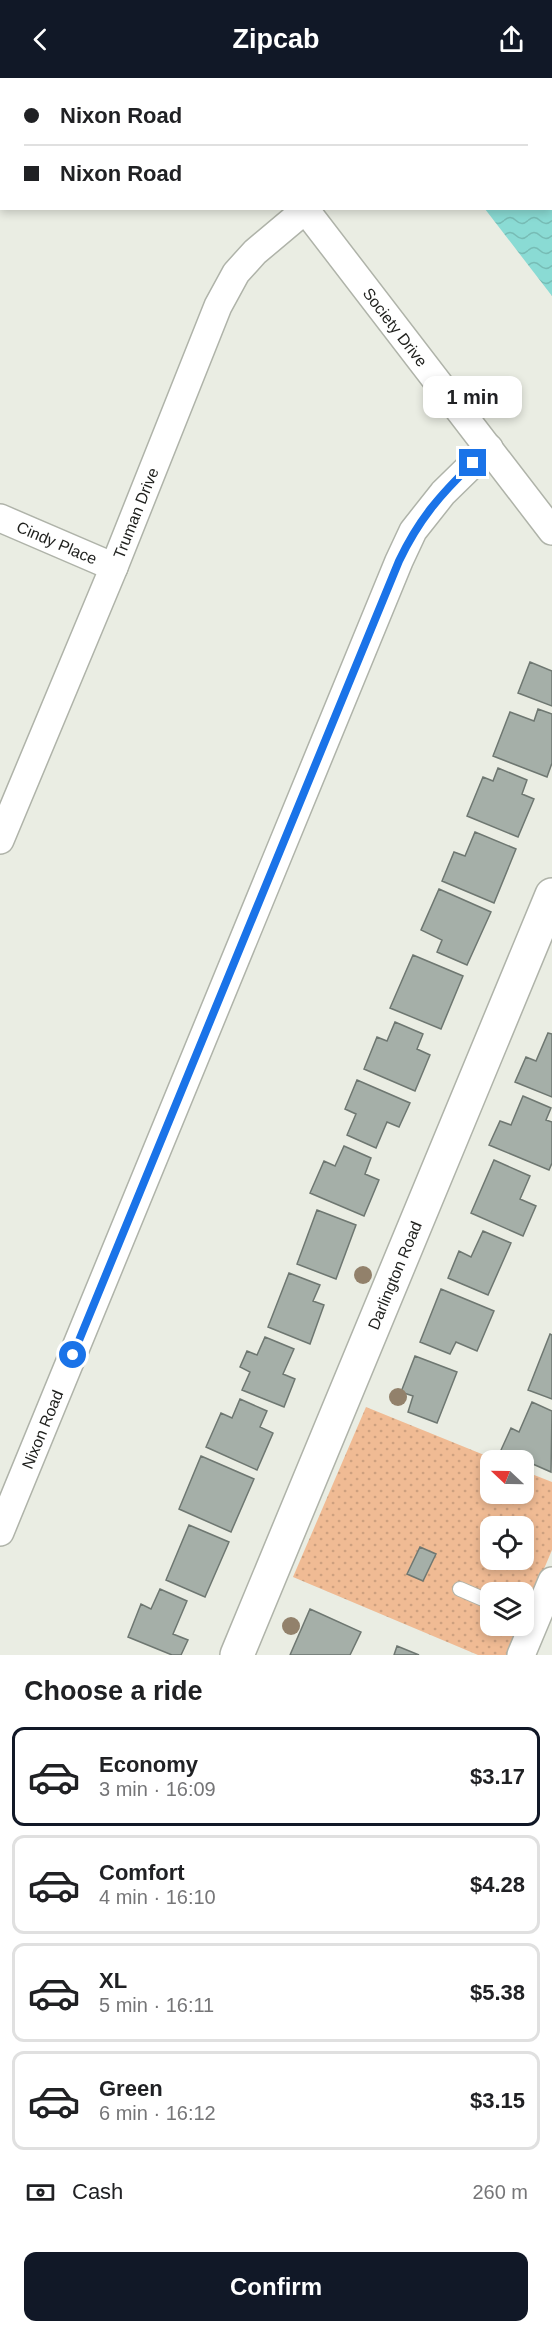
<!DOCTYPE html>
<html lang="en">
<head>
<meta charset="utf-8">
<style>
	body { margin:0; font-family:Arial,sans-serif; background:#f6f6f6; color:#202124; height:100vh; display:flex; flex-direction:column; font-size:22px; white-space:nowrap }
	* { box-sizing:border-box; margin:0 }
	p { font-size:20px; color:#757577 }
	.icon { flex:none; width:33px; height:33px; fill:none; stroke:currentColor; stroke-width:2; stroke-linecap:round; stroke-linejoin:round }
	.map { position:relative; height:1577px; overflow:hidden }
	.drawer { display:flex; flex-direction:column; background:#fff; flex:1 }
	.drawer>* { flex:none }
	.hud { position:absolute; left:0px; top:0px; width:552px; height:132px; box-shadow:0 3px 9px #0003; display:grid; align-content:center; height:132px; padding:0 24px; background:#fff }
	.needle { width:39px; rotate:292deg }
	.fabs { position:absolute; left:480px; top:1372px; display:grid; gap:12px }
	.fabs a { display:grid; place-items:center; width:54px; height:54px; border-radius:12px; background:#fff; box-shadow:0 3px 9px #0003; font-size:30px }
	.end { position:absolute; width:27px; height:27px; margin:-14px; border:8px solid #1a73e8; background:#fff; box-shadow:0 0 0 3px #fff }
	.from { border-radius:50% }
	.bubble { position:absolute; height:42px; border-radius:12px; background:#fff; box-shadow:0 3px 9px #0003; font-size:20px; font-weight:700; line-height:42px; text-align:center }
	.hud b { display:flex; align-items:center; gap:21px; height:57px; font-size:22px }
	.hud b+b { border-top:2px solid #e0e0e0 }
	.hud i { width:15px; height:15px; background:#202124 }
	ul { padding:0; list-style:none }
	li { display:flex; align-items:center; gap:18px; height:99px; margin:0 12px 9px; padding:0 12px; border:3px solid #e0e0e0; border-radius:12px }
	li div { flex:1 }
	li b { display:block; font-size:22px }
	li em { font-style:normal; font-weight:700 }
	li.current { border-color:#111827 }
	li>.icon { width:54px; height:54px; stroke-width:1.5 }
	h2 { padding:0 24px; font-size:27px; line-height:72px }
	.pay { display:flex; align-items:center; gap:15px; height:66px; padding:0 24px; font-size:22px }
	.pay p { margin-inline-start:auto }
	.cta { display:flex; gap:12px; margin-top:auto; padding:12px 24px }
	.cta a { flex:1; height:69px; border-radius:12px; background:#111827; color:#fff; font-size:24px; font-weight:700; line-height:69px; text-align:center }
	header { display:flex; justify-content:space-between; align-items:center; height:78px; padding:0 24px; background:#111827; color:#fff; font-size:27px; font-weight:700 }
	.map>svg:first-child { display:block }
	.grass { fill:url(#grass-dots); fill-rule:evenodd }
	.water { fill:url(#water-waves) }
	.building { fill:#a5afa8; stroke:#6e7771; stroke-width:1.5 }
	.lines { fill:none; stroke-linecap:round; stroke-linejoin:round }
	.lane-casing { stroke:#afb3a9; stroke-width:16 }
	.street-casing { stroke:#afb3a9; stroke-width:30 }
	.secondary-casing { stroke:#afb3a9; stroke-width:36 }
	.lane { stroke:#fff; stroke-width:14 }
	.street { stroke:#fff; stroke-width:27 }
	.secondary { stroke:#fff; stroke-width:33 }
	.tree { fill:#92816b }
	.route { stroke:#1a73e8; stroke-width:8 }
	.labels { text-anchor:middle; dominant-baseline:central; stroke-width:4.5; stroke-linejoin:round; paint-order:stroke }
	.street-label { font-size:16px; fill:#1e1f1c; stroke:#eaede3 }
</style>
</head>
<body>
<header><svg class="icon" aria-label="back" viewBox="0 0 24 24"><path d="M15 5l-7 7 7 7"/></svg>Zipcab<svg class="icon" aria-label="share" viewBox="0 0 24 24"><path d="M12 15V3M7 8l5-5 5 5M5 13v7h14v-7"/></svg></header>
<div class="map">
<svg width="552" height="1577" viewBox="0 0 552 1577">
	<defs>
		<pattern id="grass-dots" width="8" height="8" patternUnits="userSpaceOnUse" patternTransform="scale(1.5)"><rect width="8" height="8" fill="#f0bb94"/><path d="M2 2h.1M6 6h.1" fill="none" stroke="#cda07f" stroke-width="1.8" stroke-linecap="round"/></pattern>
		<pattern id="water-waves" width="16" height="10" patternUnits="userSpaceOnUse" patternTransform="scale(1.5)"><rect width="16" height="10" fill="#8adbd4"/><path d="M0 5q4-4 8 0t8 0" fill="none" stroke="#77bcb5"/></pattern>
	</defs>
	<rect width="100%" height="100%" fill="#eaede3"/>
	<path class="grass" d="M366 1329 499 1383H490V1416H524V1393L552 1404V1472L524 1538V1515H490V1548H519L507 1577H478L293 1499ZM490 1449H524V1482H490Z"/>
	<path class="water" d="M386 0H552V218L485 131 550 130V2Z"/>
	<path class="building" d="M530 584 552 593V628L518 615Z
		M538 631 552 636V685L547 699 493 678 510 634 534 643Z
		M498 690 527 702 522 716 534 721 518 759 467 738 483 699 493 703Z
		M475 754 516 771 494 825 442 803 454 774 465 778Z
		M439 811 491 834 467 887 437 874 442 862 421 852Z
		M413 877 463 898 441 951 390 930Z
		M395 944 423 956 417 971 430 977 415 1013 364 991 377 959 387 963Z
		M548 955 552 956V1019L515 1004 526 979 536 983Z
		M357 1002 410 1025 399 1049 387 1044 376 1070 347 1057 356 1036 345 1031Z
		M523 1018 551 1030 546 1042 552 1044V1085L549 1092 489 1067 500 1043 511 1047Z
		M344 1068 371 1080 365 1096 379 1102 364 1138 310 1115 324 1083 335 1088Z
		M494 1082 530 1098 520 1121 536 1128 523 1158 471 1135Z
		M317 1132 356 1147 336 1201 297 1186Z
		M483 1153 511 1165 488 1217 448 1200 459 1173 471 1179Z
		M289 1195 320 1207 313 1223 324 1227 310 1266 268 1249Z
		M441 1211 494 1233 477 1273 456 1264 450 1276 420 1264Z
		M550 1256 552 1257V1321L528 1312Z
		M265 1259 294 1271 283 1296 295 1301 284 1329 242 1312 250 1294 240 1289 247 1273 257 1277Z
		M415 1278 457 1294 437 1345 408 1334 413 1318 401 1314Z
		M240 1321 267 1333 260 1349 273 1355 257 1392 206 1369 221 1335 232 1340Z
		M532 1324 552 1333 551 1394 501 1372 511 1350 519 1354Z
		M201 1378 254 1401 231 1454 179 1431Z
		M189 1447 229 1464 205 1519 166 1502Z
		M420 1469 436 1476 423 1503 407 1496Z
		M160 1511 187 1523 173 1556 188 1562 181 1577H172L128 1559 141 1526 151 1531Z
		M310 1531 361 1554 350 1577H290Z
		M397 1568 419 1577H394Z"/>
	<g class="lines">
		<g class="lane-casing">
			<path id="lane" d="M460 1511 490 1524"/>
		</g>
		<g class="street-casing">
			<g id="street">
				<path d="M205 0 206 2"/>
				<path id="s1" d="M304 130 552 453"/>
				<path id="s2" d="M0 440 114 489"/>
				<path id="s3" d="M0 762 114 489 218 228 236 195 255 174 305 132"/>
				<path id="s4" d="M0 1454 399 483 413 453 443 415 489 370"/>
				<path d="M521 1577 552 1503"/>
			</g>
		</g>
		<g class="secondary-casing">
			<g id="secondary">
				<path id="s5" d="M237 1577 552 817"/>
			</g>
		</g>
		<use href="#lane" class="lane"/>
		<use href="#street" class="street"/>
		<use href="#secondary" class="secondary"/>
	</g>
	<g class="tree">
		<circle cx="363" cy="1197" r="9"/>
		<circle cx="398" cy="1319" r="9"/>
		<circle cx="291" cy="1548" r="9"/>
	</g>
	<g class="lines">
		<path class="route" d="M73 1277 399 483C419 441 440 417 473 385"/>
	</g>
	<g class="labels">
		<g class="street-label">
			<text stroke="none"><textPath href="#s1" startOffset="150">Society Drive</textPath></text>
			<text stroke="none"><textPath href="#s3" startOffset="354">Truman Drive</textPath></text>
			<text stroke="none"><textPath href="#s2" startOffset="62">Cindy Place</textPath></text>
			<text stroke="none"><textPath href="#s5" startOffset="411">Darlington Road</textPath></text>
			<text stroke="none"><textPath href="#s4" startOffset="111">Nixon Road</textPath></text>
		</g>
	</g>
</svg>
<div class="fabs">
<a><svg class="needle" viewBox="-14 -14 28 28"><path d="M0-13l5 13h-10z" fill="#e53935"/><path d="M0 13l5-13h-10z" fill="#757577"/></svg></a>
<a><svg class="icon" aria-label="locate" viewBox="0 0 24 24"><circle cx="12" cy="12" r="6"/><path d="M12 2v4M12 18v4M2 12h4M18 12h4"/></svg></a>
<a><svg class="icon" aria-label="layers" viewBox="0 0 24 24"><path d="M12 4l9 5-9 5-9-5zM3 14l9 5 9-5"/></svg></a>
</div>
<i class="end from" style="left:73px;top:1277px"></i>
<i class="end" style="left:473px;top:385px"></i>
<div class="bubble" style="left:423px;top:298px;width:99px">1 min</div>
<div class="hud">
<b><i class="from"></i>Nixon Road</b>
<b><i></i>Nixon Road</b>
</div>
</div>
<section class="drawer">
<h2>Choose a ride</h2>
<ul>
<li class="current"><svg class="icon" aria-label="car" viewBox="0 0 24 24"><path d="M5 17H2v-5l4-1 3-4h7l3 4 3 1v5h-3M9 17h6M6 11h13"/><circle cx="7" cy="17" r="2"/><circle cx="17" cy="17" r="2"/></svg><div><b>Economy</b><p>3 min · 16:09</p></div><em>$3.17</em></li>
<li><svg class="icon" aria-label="car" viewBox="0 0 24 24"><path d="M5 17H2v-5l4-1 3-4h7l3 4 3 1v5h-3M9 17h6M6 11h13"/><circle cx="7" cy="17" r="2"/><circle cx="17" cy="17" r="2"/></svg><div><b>Comfort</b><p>4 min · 16:10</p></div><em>$4.28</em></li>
<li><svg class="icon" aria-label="car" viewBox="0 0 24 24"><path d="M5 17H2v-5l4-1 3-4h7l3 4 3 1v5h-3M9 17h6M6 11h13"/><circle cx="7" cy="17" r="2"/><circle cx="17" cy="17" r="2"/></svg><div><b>XL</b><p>5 min · 16:11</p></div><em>$5.38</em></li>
<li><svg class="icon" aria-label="car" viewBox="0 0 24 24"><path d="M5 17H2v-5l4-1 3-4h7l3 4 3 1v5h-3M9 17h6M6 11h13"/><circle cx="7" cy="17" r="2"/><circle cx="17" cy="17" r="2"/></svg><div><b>Green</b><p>6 min · 16:12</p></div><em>$3.15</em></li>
</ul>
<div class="pay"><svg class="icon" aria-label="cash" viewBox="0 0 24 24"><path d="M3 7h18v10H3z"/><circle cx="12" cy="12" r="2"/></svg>Cash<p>260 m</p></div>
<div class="cta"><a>Confirm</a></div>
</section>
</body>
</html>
